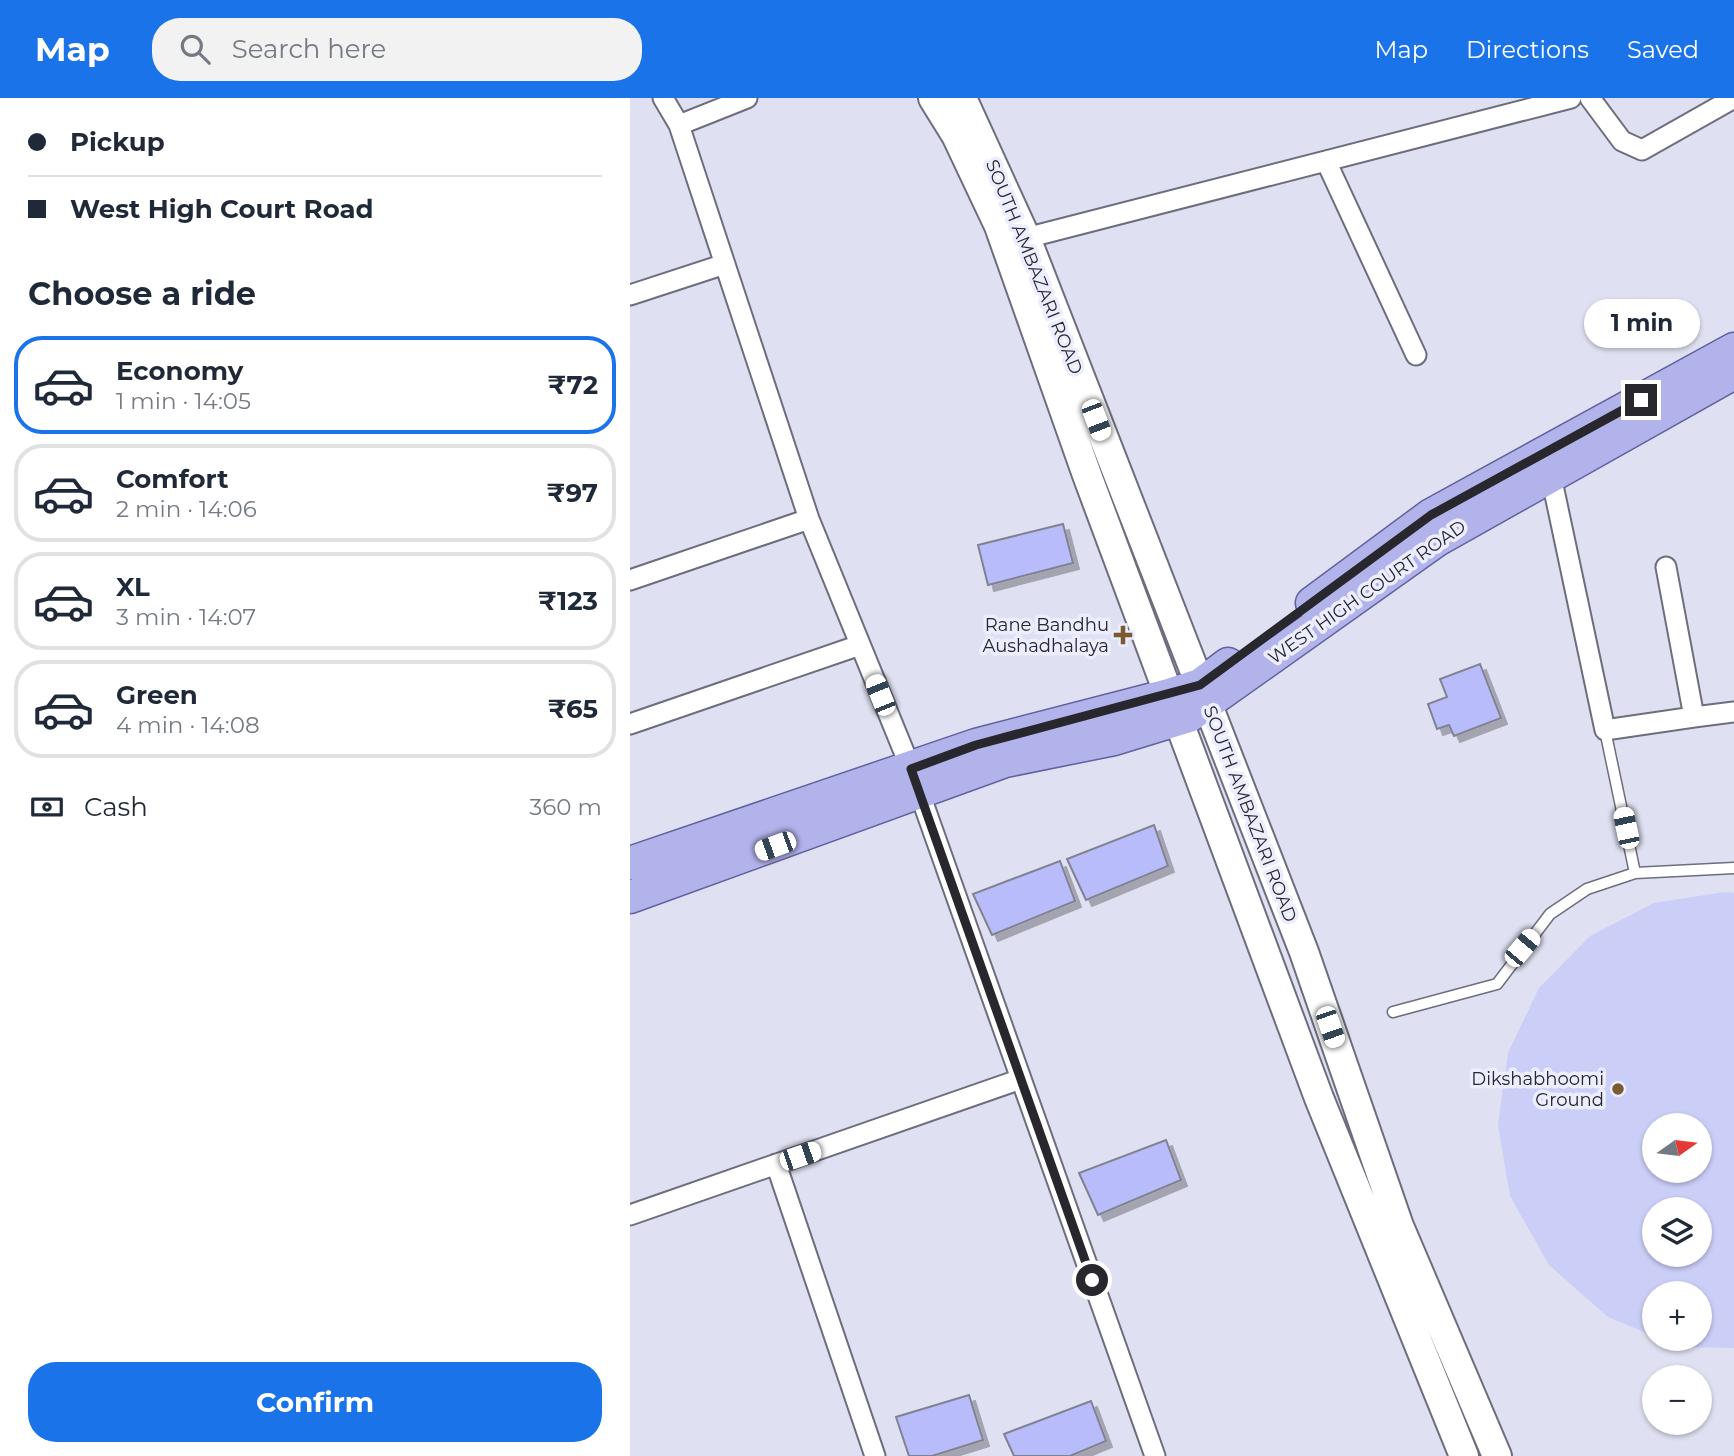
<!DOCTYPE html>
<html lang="en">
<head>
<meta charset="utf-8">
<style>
	body { margin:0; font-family:Montserrat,sans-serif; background:#f2f2f3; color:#1f2937; height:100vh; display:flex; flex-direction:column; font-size:26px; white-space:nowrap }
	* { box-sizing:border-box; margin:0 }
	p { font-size:23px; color:#747a83 }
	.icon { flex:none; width:38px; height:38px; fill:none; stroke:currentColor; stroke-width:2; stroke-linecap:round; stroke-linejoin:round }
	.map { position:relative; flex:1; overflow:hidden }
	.side { display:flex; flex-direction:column; background:#fff; width:630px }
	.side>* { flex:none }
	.guide { display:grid; align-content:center; height:154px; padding:0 28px; background:#fff }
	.needle { width:46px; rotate:76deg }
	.fabs { position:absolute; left:1012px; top:1015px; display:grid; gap:14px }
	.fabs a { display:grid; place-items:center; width:70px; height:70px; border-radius:50%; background:#fff; box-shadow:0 2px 5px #0004; font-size:35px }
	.end { position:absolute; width:32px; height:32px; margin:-16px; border:9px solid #27272d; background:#fff; box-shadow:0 0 0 4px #fff }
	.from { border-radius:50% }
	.bubble { position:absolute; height:49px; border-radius:24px; background:#fff; box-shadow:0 2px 5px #0004; font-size:23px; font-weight:700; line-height:49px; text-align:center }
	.car { position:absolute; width:21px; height:42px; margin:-21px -10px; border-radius:9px; box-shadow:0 0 5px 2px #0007; background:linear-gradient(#fff 24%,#345 0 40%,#fff 0 76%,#345 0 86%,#fff 0) }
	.guide b { display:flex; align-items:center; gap:24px; height:66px; font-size:26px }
	.guide b+b { border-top:2px solid #e0e1e3 }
	.guide i { width:18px; height:18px; background:#1f2937 }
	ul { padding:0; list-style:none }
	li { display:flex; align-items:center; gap:21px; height:98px; margin:0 14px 10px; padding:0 14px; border:4px solid #e0e1e3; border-radius:28px }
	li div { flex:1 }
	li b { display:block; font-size:26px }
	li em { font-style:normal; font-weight:700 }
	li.on { border-color:#1a73e8 }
	li>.icon { width:63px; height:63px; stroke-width:1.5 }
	h2 { padding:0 28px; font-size:32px; line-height:84px }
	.pay { display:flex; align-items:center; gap:18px; height:77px; padding:0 28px; font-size:26px }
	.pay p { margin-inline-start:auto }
	.action { display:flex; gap:14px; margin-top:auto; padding:14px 28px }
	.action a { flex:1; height:80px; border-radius:28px; background:#1a73e8; color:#fff; font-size:28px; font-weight:700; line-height:80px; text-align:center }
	header { display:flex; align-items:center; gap:42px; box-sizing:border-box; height:98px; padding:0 35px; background:#1a73e8; color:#fff }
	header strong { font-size:33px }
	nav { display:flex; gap:38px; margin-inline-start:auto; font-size:24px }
	.search { width:490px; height:63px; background:#f2f2f3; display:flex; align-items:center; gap:18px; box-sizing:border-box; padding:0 24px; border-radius:28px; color:#747a83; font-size:26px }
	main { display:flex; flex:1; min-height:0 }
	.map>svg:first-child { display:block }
	.green { fill:#cbcef7; fill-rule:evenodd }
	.building { fill:#b9bcfa; stroke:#808291; stroke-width:2; filter:url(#shadow) }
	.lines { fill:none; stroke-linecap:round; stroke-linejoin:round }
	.lane-casing { stroke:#6d6e7d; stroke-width:13 }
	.street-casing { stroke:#6d6e7d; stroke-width:23 }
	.secondary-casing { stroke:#6d6e7d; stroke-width:32 }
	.primary-casing { stroke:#61619f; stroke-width:35 }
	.lane { stroke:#fff; stroke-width:10 }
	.street { stroke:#fff; stroke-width:19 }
	.secondary { stroke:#fff; stroke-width:28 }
	.primary { stroke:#b3b3eb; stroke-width:32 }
	.route { stroke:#27272d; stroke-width:9 }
	.poi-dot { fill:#7b5a30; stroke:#ecedfe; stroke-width:2.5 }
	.labels { text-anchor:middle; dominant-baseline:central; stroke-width:7; stroke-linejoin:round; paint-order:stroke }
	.street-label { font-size:18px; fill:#27272d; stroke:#ecedfe }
	.poi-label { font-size:18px; fill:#27272d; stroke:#ecedfe; text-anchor:end }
</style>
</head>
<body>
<header>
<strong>Map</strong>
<div class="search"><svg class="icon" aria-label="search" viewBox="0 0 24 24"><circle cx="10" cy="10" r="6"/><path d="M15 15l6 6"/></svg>Search here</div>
<nav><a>Map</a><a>Directions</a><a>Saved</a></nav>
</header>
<main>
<section class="side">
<div class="guide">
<b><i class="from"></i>Pickup</b>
<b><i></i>West High Court Road</b>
</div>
<h2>Choose a ride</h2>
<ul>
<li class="on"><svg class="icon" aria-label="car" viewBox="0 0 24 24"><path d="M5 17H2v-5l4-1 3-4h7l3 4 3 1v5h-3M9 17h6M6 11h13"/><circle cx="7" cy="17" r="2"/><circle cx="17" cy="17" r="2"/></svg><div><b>Economy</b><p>1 min · 14:05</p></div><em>₹72</em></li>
<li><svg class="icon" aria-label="car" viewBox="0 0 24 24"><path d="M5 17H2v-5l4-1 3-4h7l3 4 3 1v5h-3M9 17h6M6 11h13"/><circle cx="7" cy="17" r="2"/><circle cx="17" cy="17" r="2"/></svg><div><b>Comfort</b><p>2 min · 14:06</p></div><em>₹97</em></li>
<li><svg class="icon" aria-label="car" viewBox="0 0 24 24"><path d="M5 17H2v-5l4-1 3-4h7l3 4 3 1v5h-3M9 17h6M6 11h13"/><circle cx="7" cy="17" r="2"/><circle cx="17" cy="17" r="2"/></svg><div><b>XL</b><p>3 min · 14:07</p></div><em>₹123</em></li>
<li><svg class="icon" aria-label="car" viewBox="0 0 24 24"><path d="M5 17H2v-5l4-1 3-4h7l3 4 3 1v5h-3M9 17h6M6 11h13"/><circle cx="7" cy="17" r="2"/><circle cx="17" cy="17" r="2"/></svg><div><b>Green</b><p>4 min · 14:08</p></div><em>₹65</em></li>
</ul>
<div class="pay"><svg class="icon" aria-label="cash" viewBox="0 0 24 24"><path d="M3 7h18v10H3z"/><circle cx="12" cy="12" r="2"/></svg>Cash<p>360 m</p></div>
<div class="action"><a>Confirm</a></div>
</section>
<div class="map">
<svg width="1104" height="1358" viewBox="0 0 1104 1358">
	<defs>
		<filter id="shadow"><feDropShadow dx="6" dy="6" stdDeviation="0" flood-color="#0004"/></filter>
	</defs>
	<rect width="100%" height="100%" fill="#dfe0f1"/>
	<path class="green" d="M1095 794 1104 795V1250L1051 1249 1031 1241H1069V1195H1024V1238L978 1219 919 1167 880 1098 868 1027 878 955 909 890 960 838 1024 805ZM1024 1027H1069V1073H1024ZM1024 1111H1069V1157H1024Z"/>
	<path class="building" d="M433 426 443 465 358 487 348 447Z
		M850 566 871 620 824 638 819 627 807 631 798 606 817 599 810 581Z
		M524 727 538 768 456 802 437 761Z
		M430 763 445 803 362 837 343 796Z
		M536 1042 551 1082 468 1117 449 1075Z
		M339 1297 353 1342 302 1358H279L266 1319Z
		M461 1303 476 1343 440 1358H384L374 1336Z"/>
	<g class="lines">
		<g class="lane-casing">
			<path id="lane" d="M975 632 1005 775
				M763 914 867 886 920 816 957 791 1005 775 1104 770"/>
		</g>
		<g class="street-casing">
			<path id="street" d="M33 0 49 27 179 421 281 671 525 1358
				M960 0 992 43 1012 52 1104 0
				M49 27 117 0
				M696 63 786 257
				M396 140 941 0
				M0 197 95 166
				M921 378 975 632 1064 619 1036 469
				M0 482 179 421
				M1064 619 1104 614
				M0 626 230 547
				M146 1066 245 1358
				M0 1117 391 981"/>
		</g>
		<g class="secondary-casing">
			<path id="secondary" d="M303 0 326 37 369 128 457 377 689 1000 834 1358
				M332 0 396 140 674 854 769 1128 867 1358"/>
		</g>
		<g class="primary-casing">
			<path id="primary" d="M682 505 801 417 1104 251
				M0 765 346 647 539 597 570 587 598 566
				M0 799 375 663 484 641 559 618 807 442 1104 275"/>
		</g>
		<use href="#lane" class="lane"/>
		<use href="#street" class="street"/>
		<use href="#secondary" class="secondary"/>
		<use href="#primary" class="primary"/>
	</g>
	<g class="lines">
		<path class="route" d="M462 1182 281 671 346 647 570 587 801 417 1011 302"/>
	</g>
	<g class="poi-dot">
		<path d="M489.5 526.5h7v7h7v7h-7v7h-7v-7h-7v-7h7z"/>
		<circle cx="988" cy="991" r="7"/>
	</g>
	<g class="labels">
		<g class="street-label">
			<text transform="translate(404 169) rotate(68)">SOUTH AMBAZARI ROAD</text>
			<text transform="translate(737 494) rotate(-35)">WEST HIGH COURT ROAD</text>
			<text transform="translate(620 716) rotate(69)">SOUTH AMBAZARI ROAD</text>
		</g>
		<g class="poi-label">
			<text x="479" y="527">Rane Bandhu<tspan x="479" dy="21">Aushadhalaya</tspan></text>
			<text x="974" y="981">Dikshabhoomi<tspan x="974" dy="21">Ground</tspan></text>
		</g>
	</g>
</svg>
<div class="fabs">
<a><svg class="needle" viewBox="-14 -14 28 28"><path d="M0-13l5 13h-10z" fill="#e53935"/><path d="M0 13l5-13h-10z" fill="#747a83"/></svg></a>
<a><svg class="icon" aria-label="layers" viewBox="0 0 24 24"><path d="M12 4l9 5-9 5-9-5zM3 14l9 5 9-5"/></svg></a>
<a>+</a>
<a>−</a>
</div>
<i class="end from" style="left:462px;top:1182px"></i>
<i class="end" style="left:1011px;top:302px"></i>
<div class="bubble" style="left:954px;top:201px;width:116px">1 min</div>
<i class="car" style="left:466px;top:322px;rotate:159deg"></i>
<i class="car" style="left:250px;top:597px;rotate:338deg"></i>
<i class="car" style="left:996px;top:730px;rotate:348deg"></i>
<i class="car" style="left:145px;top:748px;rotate:250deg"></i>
<i class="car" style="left:892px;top:850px;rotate:40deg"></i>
<i class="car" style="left:700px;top:929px;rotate:161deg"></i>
<i class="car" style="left:170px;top:1058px;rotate:71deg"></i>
</div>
</main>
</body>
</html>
